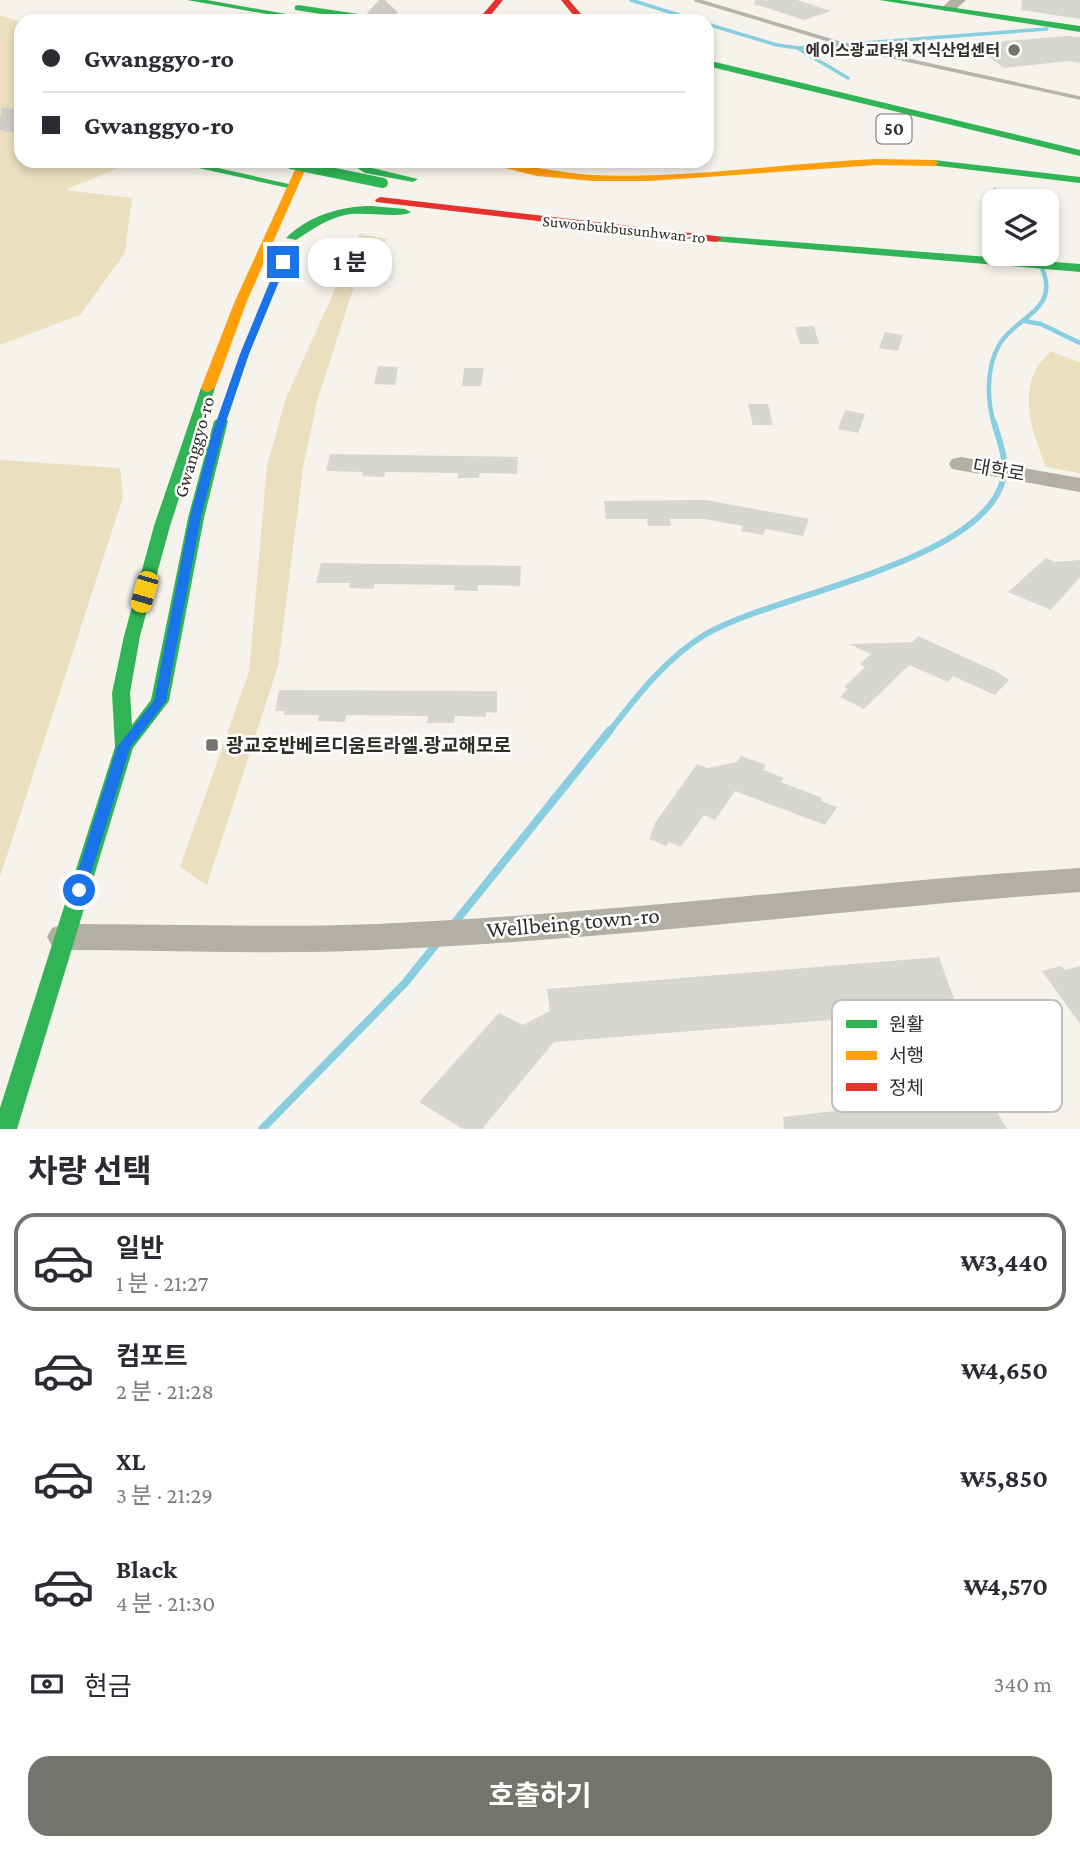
<!DOCTYPE html>
<html lang="ko">
<head>
<meta charset="utf-8">
<style>
	body { margin:0; font-family:"Crimson Pro","Noto Sans KR",serif; background:#f2f2f3; color:#2b2b33; height:100vh; display:flex; flex-direction:column; font-size:26px; white-space:nowrap }
	* { box-sizing:border-box; margin:0 }
	p { font-size:23px; color:#7c7c81 }
	.icon { flex:none; width:38px; height:38px; fill:none; stroke:currentColor; stroke-width:2; stroke-linecap:round; stroke-linejoin:round }
	.map { position:relative; height:1129px; overflow:hidden }
	.panel { display:flex; flex-direction:column; background:#fff; flex:1 }
	.panel>* { flex:none }
	.guide { position:absolute; left:14px; top:14px; width:700px; height:154px; border-radius:21px; box-shadow:0 4px 10px #0003; display:grid; align-content:center; height:154px; padding:0 28px; background:#fff }
	.buttons { position:absolute; left:982px; top:189px; display:grid; gap:14px }
	.buttons a { display:grid; place-items:center; width:77px; height:77px; border-radius:14px; background:#fff; box-shadow:0 4px 10px #0003; font-size:35px }
	.end { position:absolute; width:32px; height:32px; margin:-16px; border:9px solid #1a73e8; background:#fff; box-shadow:0 0 0 4px #fff }
	.from { border-radius:50% }
	.bubble { position:absolute; height:49px; border-radius:21px; background:#fff; box-shadow:0 4px 10px #0003; font-size:23px; font-weight:700; line-height:49px; text-align:center }
	.car { position:absolute; width:21px; height:42px; margin:-21px -10px; border-radius:9px; box-shadow:0 0 5px 2px #0007; background:linear-gradient(#f5c518 24%,#345 0 40%,#f5c518 0 76%,#345 0 86%,#f5c518 0) }
	.guide b { display:flex; align-items:center; gap:24px; height:66px; font-size:26px }
	.guide b+b { border-top:2px solid #e1e1e2 }
	.guide i { width:18px; height:18px; background:#2b2b33 }
	ul { padding:0; list-style:none }
	li { display:flex; align-items:center; gap:21px; height:98px; margin:0 14px 10px; padding:0 14px; border:4px solid transparent; border-radius:21px }
	li div { flex:1 }
	li b { display:block; font-size:26px }
	li em { font-style:normal; font-weight:700 }
	li.active { border-color:#75736d }
	li>.icon { width:63px; height:63px; stroke-width:1.5 }
	h2 { padding:0 28px; font-size:32px; line-height:84px }
	.pay { display:flex; align-items:center; gap:18px; height:77px; padding:0 28px; font-size:26px }
	.pay p { margin-inline-start:auto }
	.action { display:flex; gap:14px; margin-top:auto; padding:14px 28px }
	.action a { flex:1; height:80px; border-radius:21px; background:#75736d; color:#fff; font-size:28px; font-weight:700; line-height:80px; text-align:center }
	.map>svg:first-child { display:block }
	.green { fill:#eadfbf }
	.lines { fill:none; stroke-linecap:round; stroke-linejoin:round }
	.stream-far3 { stroke:#89cee0; stroke-width:3.5 }
	.stream-far2 { stroke:#89cee0; stroke-width:4.5 }
	.stream-far1 { stroke:#89cee0; stroke-width:6 }
	.stream { stroke:#89cee0; stroke-width:8 }
	.building { fill:#d8d6d1 }
	.secondary-tunnel { stroke:#ceccc5; stroke-width:22; stroke-dasharray:22 11; stroke-linecap:butt }
	.highway-tunnel { stroke:#ceccc5; stroke-width:23; stroke-dasharray:23 11; stroke-linecap:butt }
	.street { fill:#b2afa5; fill-rule:evenodd }
	.fast { fill:#30b455; fill-rule:evenodd }
	.slow { fill:#ff9f0a; fill-rule:evenodd }
	.jam { fill:#e5322d; fill-rule:evenodd }
	.rail { stroke:#b5b3ab; stroke-width:3.5 }
	.fast-bridge { stroke:#30b455; stroke-width:10 }
	.slow-bridge { stroke:#ff9f0a; stroke-width:10 }
	.route { fill:#1a73e8 }
	.poi-dot { fill:#75736d; stroke:#fff; stroke-width:2.5 }
	.labels { text-anchor:middle; dominant-baseline:central; stroke-width:5; stroke-linejoin:round; paint-order:stroke }
	.far-poi-label { font-size:16px; font-weight:bold; fill:#302e29; stroke:#fff; text-anchor:end }
	.far-street-label { font-size:16px; fill:#302e29; stroke:#fff }
	.shield { fill:#fff; stroke:#6e6d69; stroke-width:2 }
	.shield-label { font-size:18px; font-weight:bold; fill:#302e29 }
	.street-label { font-size:19px; fill:#302e29; stroke:#fff }
	.poi-label { font-size:19px; font-weight:bold; fill:#302e29; stroke:#fff; text-anchor:start }
	.near-street-label { font-size:23px; fill:#302e29; stroke:#fff }
	.key { fill:#fff; stroke:#c1c0bf; stroke-width:2 }
	.key-label { font-size:19px; fill:#302e29 }
</style>
</head>
<body>
<div class="map">
<svg width="1080" height="1129" viewBox="0 0 1080 1129">
	<rect width="100%" height="100%" fill="#f6f3ec"/>
	<path class="green" d="M0 15 21 22V161H136L65 190 132 198 125 253 80 315 0 345Z
		M360 234 387 239 357 277 317 401 303 468 278 666 207 885 180 867 249 672 267 466 286 398Z
		M1051 351 1080 363V473L1046 467C1031 428 1014 384 1051 351Z
		M0 460 120 468 123 497 0 877Z"/>
	<g class="lines">
		<path class="stream-far3" d="M631 0 698 21
			M707 24 777 45 798 48 1047 29
			M799 49 848 78"/>
		<path class="stream-far2" d="M995 190 998 201
			M1024 321 1041 324 1080 343
			M994 424C987 400 986 368 999 345 1017 315 1060 311 1042 268"/>
		<path class="stream-far1" d="M609 732C637 696 666 658 706 634 775 594 981 563 1003 480 1008 460 999 441 994 422"/>
		<path class="stream" d="M452 926 610 730
			M262 1129 405 983 438 942"/>
	</g>
	<path class="building" d="M755 0H797L831 11 804 20 754 4Z
		M1022 0H1080V19L1021 10Z
		M1066 36 1080 37V63L1069 61 1004 68 971 44Z
		M814 326 819 344H800L795 327Z
		M885 332 903 335 898 351 879 348Z
		M378 366 398 367 395 385 374 384Z
		M464 368H484L481 386H462Z
		M748 404H768L773 425H753Z
		M845 410 865 414 858 433 838 429Z
		M330 454 518 457 517 474 480 473 479 478H458V473L385 472 384 477 362 476 363 472 326 471Z
		M706 500 809 519 803 536 766 529 763 535 741 531 743 526 705 519H670L671 526H648L647 519H606L604 501Z
		M1046 558 1055 562 1080 560V577L1051 610 1008 592Z
		M321 563 521 566 520 586 478 585V591L454 590 455 585 375 584 373 589 349 588 350 583H316Z
		M918 636 997 672 1009 680 995 695 953 676 948 682 909 665 864 709 840 697 848 689 844 687 865 667 860 664 871 654 849 644 913 642Z
		M279 690 497 691V713L486 712V717L455 716 454 723H427L428 716 346 715 345 722 318 721 319 715H284L285 711H275Z
		M741 756 766 765 763 770 784 778 781 782 822 798 821 801 837 807 825 825 735 791 715 820 704 815 681 847 669 842 666 846 649 839 655 823 697 764 708 768 737 762Z
		M939 957 958 1010 554 1042 482 1129H463L419 1102 499 1013 523 1025 550 1011 547 989Z
		M1061 966 1065 970 1080 966V1024L1042 971Z
		M977 1078 1007 1129H784L783 1117 852 1109Z"/>
	<g class="lines">
		<path class="secondary-tunnel" d="M375 21 394 0"/>
		<path class="highway-tunnel" d="M0 118 21 123"/>
		<path class="street" d="M950 0H966L954 11H944L942 8Z
			M961 457 1080 478V492L952 469 949 464 952 459Z
			M1080 868V892C846 909 612 940 377 950 273 955 168 950 64 950L52 946 47 937 52 928 64 924C168 924 273 928 377 924 612 914 846 883 1080 868Z"/>
		<path class="fast" d="M187 0H207L326 21H306Z
			M879 0H900L1080 26V32Z
			M298 5 372 16 376 19 368 21 295 10V6Z
			M707 60 1080 150V156L707 66Z
			M934 160 1080 177V183L930 165V161Z
			M167 161H187L293 185 288 188Z
			M347 161H359L372 168 418 179 413 182 365 173Z
			M371 206 405 209 411 212C400 219 362 211 345 215 327 219 311 230 296 240L286 238C308 216 341 206 371 206Z
			M716 236 1080 264V272L712 241 710 239Z
			M208 384 215 388 170 526 140 636 130 693 132 725 151 700 188 518 214 421 221 417 228 421 204 518 169 701 133 748 17 1129H0V1108L115 747 112 693 124 636 154 526 201 388Z"/>
		<path class="slow" d="M877 159 934 160 939 163 934 166 877 165 650 181H593L537 176 476 161C515 161 553 173 593 175 687 179 783 163 877 159Z
			M299 161H309L247 301 215 388 208 392 203 391 201 388 235 301Z"/>
		<path class="jam" d="M495 0H503L486 21H477Z
			M561 0H569L587 21H578Z
			M380 197 716 236 722 239 716 242 376 202 375 200Z"/>
		<path class="rail" d="M696 0 866 51 1080 98"/>
		<path class="fast-bridge" d="M291 164 383 183"/>
		<path class="slow-bridge" d="M372 19 381 21"/>
	</g>
	<path class="route" d="M283 259 287 262 249 354 223 431 201 517 166 701 130 748 86 890 79 895 74 894 72 890 117 747 154 701 190 517 213 431 240 354 278 262Z"/>
	<g class="poi-dot">
		<circle cx="1014" cy="50" r="7"/>
		<rect x="205" y="738" width="14" height="14" rx="3.5"/>
	</g>
	<g class="labels">
		<g class="far-poi-label">
			<text x="1000" y="50">에이스광교타워 지식산업센터</text>
		</g>
		<g class="far-street-label">
			<text transform="translate(624 229) rotate(6)">Suwonbukbusunhwan-ro</text>
		</g>
		<rect class="shield" x="876.5" y="114.5" width="35" height="29" rx="5"/>
		<g class="shield-label">
			<text x="894" y="129">50</text>
		</g>
		<g class="street-label">
			<text transform="translate(194 447) rotate(-74)">Gwanggyo-ro</text>
			<text transform="translate(999 470) rotate(10)">대학로</text>
		</g>
		<g class="poi-label">
			<text x="226" y="745">광교호반베르디움트라엘.광교해모로</text>
		</g>
		<g class="near-street-label">
			<text transform="translate(573 922) rotate(-5)">Wellbeing town-ro</text>
		</g>
	</g>
	<rect x="832" y="1000" width="230" height="112" rx="10" class="key"/>
	<rect x="846" y="1020" width="31" height="8" fill="#30b455"/>
	<rect x="846" y="1051" width="31" height="9" fill="#ff9f0a"/>
	<rect x="846" y="1083" width="31" height="8" fill="#e5322d"/>
	<g class="key-label">
		<text x="889" y="1031">원활</text>
		<text x="889" y="1062">서행</text>
		<text x="889" y="1094">정체</text>
	</g>
</svg>
<div class="buttons">
<a><svg class="icon" aria-label="layers" viewBox="0 0 24 24"><path d="M12 4l9 5-9 5-9-5zM3 14l9 5 9-5"/></svg></a>
</div>
<i class="end from" style="left:79px;top:890px"></i>
<i class="end" style="left:283px;top:262px"></i>
<div class="bubble" style="left:308px;top:238px;width:84px">1 분</div>
<i class="car" style="left:144px;top:592px;rotate:196deg"></i>
<div class="guide">
<b><i class="from"></i>Gwanggyo-ro</b>
<b><i></i>Gwanggyo-ro</b>
</div>
</div>
<section class="panel">
<h2>차량 선택</h2>
<ul>
<li class="active"><svg class="icon" aria-label="car" viewBox="0 0 24 24"><path d="M5 17H2v-5l4-1 3-4h7l3 4 3 1v5h-3M9 17h6M6 11h13"/><circle cx="7" cy="17" r="2"/><circle cx="17" cy="17" r="2"/></svg><div><b>일반</b><p>1 분 · 21:27</p></div><em>₩3,440</em></li>
<li><svg class="icon" aria-label="car" viewBox="0 0 24 24"><path d="M5 17H2v-5l4-1 3-4h7l3 4 3 1v5h-3M9 17h6M6 11h13"/><circle cx="7" cy="17" r="2"/><circle cx="17" cy="17" r="2"/></svg><div><b>컴포트</b><p>2 분 · 21:28</p></div><em>₩4,650</em></li>
<li><svg class="icon" aria-label="car" viewBox="0 0 24 24"><path d="M5 17H2v-5l4-1 3-4h7l3 4 3 1v5h-3M9 17h6M6 11h13"/><circle cx="7" cy="17" r="2"/><circle cx="17" cy="17" r="2"/></svg><div><b>XL</b><p>3 분 · 21:29</p></div><em>₩5,850</em></li>
<li><svg class="icon" aria-label="car" viewBox="0 0 24 24"><path d="M5 17H2v-5l4-1 3-4h7l3 4 3 1v5h-3M9 17h6M6 11h13"/><circle cx="7" cy="17" r="2"/><circle cx="17" cy="17" r="2"/></svg><div><b>Black</b><p>4 분 · 21:30</p></div><em>₩4,570</em></li>
</ul>
<div class="pay"><svg class="icon" aria-label="cash" viewBox="0 0 24 24"><path d="M3 7h18v10H3z"/><circle cx="12" cy="12" r="2"/></svg>현금<p>340 m</p></div>
<div class="action"><a>호출하기</a></div>
</section>
</body>
</html>
